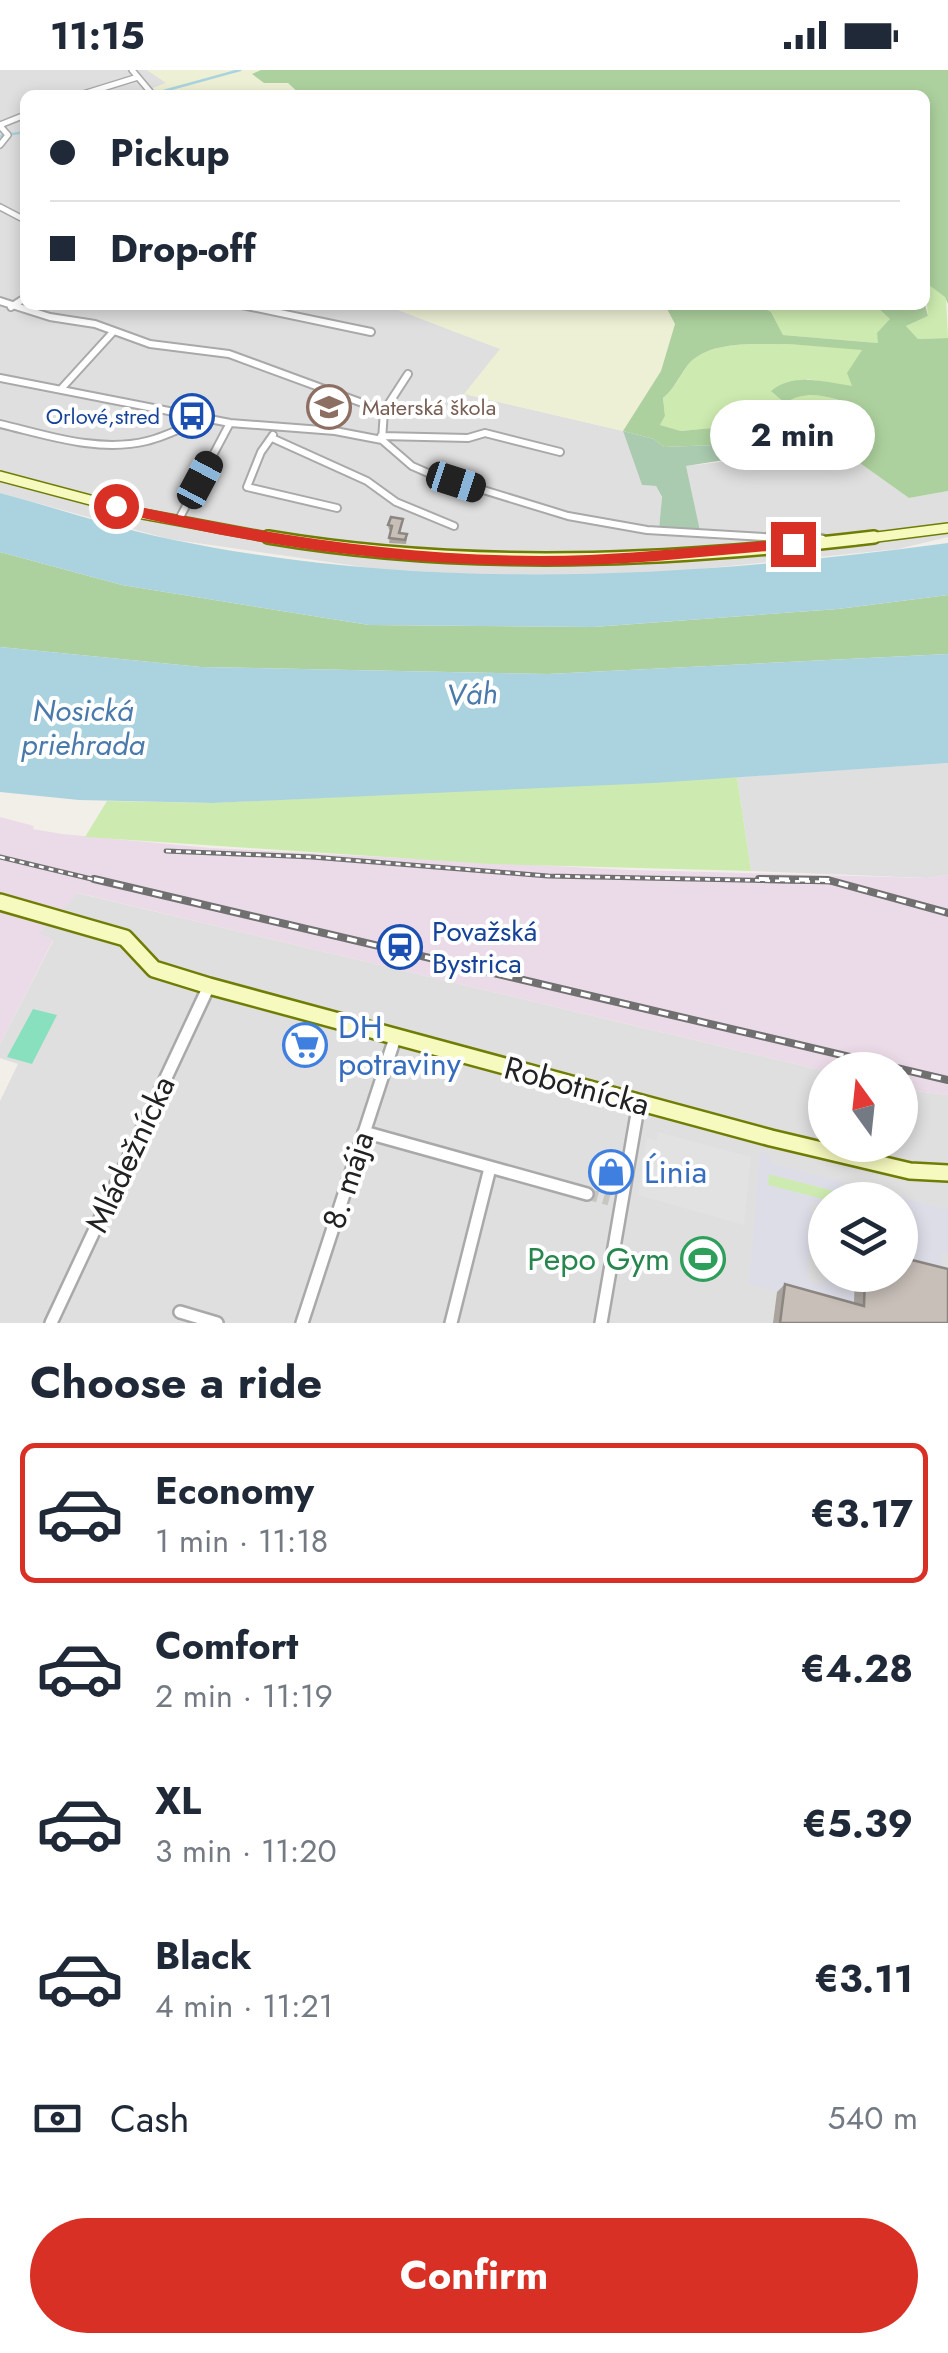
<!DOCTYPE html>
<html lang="en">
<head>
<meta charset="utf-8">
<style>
	body { margin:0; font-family:Jost,sans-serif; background:#f6f6f7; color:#1f2937; height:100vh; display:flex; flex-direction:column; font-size:38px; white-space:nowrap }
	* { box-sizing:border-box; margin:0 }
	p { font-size:32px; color:#747a83 }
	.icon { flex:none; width:55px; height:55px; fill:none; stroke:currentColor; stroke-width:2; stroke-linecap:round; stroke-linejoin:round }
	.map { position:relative; height:1253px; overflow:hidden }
	.sheet { display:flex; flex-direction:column; background:#fff; flex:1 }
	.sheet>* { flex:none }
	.top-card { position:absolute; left:20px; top:20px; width:910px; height:220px; border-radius:15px; box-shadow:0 5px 15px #0003; display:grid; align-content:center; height:220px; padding:0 30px; background:#fff }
	.needle { width:65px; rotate:345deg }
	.buttons { position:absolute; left:808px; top:982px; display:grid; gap:20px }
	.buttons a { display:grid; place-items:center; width:110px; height:110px; border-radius:50%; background:#fff; box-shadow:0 5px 15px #0003; font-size:50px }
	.end { position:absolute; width:45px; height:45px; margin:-22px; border:12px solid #d93025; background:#fff; box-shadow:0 0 0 5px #fff }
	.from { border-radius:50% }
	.bubble { position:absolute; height:70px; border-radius:35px; background:#fff; box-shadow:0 5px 15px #0003; font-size:32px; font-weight:700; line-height:70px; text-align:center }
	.car { position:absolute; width:30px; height:60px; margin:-30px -15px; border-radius:12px; box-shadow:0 0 8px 2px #0007; background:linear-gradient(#222 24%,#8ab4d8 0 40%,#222 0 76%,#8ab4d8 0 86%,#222 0) }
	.top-card b { display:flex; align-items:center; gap:35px; height:95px; font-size:38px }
	.top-card b+b { border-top:2px solid #e0e1e3 }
	.top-card i { width:25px; height:25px; background:#1f2937 }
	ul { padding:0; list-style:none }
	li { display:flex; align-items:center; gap:30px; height:140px; margin:0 20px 15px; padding:0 10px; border:5px solid transparent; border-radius:15px }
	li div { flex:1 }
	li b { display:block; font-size:38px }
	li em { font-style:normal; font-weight:700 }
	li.on { border-color:#d93025 }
	li>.icon { width:90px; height:90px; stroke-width:1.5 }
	h2 { padding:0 30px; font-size:45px; line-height:120px }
	.pay { display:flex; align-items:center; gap:25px; height:110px; padding:0 30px; font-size:38px }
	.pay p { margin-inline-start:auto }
	.primary-button { display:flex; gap:20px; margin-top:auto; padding:20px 30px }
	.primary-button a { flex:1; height:115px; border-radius:60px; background:#d93025; color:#fff; font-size:40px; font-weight:700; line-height:115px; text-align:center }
	.status { display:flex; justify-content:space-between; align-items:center; height:70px; padding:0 50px; background:#fff; direction:ltr }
	.status svg { height:28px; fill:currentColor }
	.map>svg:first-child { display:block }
	.residential { fill:#e0dfdf; fill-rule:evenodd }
	.industrial { fill:#ebdbe8 }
	.farmland { fill:#eef0d5 }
	.grass { fill:#cdebb0 }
	.forest { fill:#add19e; fill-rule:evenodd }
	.cemetery { fill:#aacbaf }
	.pitch { fill:#88e0be }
	.parking { fill:#e2e2e2 }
	.plaza { fill:#dddde8 }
	.water { fill:#aad3df }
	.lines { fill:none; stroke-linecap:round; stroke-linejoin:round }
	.stream { stroke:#aad3df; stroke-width:2.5 }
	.street-tunnel { stroke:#c8c6c1; stroke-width:11; stroke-dasharray:11 6; stroke-linecap:butt }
	.street-far3-casing { stroke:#a9a9a9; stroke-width:8 }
	.street-far2-casing { stroke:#a9a9a9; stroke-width:10 }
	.street-far1-casing { stroke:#a9a9a9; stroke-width:14 }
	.street-casing { stroke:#a9a9a9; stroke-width:16 }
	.secondary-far2-casing { stroke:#707d05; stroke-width:12 }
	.secondary-far1-casing { stroke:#707d05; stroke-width:16 }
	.secondary-casing { stroke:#707d05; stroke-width:20 }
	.street-far3 { stroke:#fff; stroke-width:5 }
	.street-far2 { stroke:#fff; stroke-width:6 }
	.street-far1 { stroke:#fff; stroke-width:9 }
	.street { stroke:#fff; stroke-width:11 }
	.secondary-far2 { stroke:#f7fabf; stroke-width:9 }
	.secondary-far1 { stroke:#f7fabf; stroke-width:11 }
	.secondary { stroke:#f7fabf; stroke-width:15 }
	.rail-far1-casing { stroke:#707070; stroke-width:5 }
	.rail-casing { stroke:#707070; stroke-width:8 }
	.rail-far1 { stroke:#fff; stroke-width:2.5; stroke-dasharray:5; stroke-linecap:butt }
	.rail { stroke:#fff; stroke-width:4; stroke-dasharray:10; stroke-linecap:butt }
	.wall { fill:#aba49e }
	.building { fill:#c7bfb8; stroke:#8b8681; stroke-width:2.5 }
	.route { fill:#d93025 }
	.labels { text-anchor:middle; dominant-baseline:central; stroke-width:8; stroke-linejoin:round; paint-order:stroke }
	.far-education-label { font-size:22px; fill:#785e54; stroke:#fff; text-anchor:start }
	.far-transit-label { font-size:22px; fill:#164399; stroke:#fff; text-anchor:end }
	.transit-label { font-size:28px; fill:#164399; stroke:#fff; text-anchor:start }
	.water-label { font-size:30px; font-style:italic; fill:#4a7aab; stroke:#fff }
	.near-shop-label { font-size:32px; fill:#366cbe; stroke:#fff; text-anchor:start }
	.near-street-label { font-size:32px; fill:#222; stroke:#fff }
	.near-leisure-label { font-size:32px; fill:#27864d; stroke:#fff; text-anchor:end }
</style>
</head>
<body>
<div class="status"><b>11:15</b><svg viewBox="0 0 49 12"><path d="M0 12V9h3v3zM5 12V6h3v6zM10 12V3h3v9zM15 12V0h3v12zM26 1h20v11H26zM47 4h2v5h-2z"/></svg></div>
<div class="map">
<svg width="948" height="1253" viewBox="0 0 948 1253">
	<rect width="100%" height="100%" fill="#f2efe9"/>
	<path class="residential" d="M0 0H147L167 13 135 25H25V235H385L501 279 465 324 623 361 642 415 656 416 662 428 659 458 685 396 840 379 909 428 948 421V467L898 479 689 500 549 508 377 499 169 469 0 423Z
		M948 693V805L927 808 751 801 737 707Z
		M77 823 825 1001V1075H900V1019L948 1025V1253H0V1031L18 994 0 988V974L53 871 38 864ZM825 1130H900V1205H825Z"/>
	<path class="industrial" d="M0 747 34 756 33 759 62 764 211 778 630 800 927 808 948 805V1025L900 1019V1000L825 1001 78 823 39 863 53 870 0 974Z"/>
	<path class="farmland" d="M147 0H261L253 3 288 13 301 25H135L166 13Z
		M385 235H665L675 254 661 301 623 361 464 324 500 279Z"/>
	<path class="grass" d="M925 212 946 227 948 268 918 269 906 256 928 246Z
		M758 235H875L891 249 878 273 783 265 771 242Z
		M788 274 862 279 853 317 807 309 798 325 814 323 861 337 858 344 681 361 660 355 665 346 663 328C675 318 678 309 687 296 708 269 758 275 788 274Z
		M737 707 751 801 490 794 85 767 107 731 213 733Z
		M768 1104 869 1130H826L768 1115Z"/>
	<path class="forest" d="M261 0H948V234L945 227 925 212V25H301L288 13H264L252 4Z
		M665 235H758L771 242 783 265 878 273 877 263 890 249 875 235H925L928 246 906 256 918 269 948 268V421L909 428 840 379 724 390 715 375 664 377 654 369 623 361 661 301 675 254ZM788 274 862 280 847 303 852 316C824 312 794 302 771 321L785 333C811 317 833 329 860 337L857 344 681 361 660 355 665 346 663 328C675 318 678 308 687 296 708 269 758 275 788 274Z
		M0 482 122 515 369 555 593 557 838 539 948 525V584L548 604 201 597 0 577Z"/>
	<path class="cemetery" d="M623 361 654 369 664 377 716 375 724 390 686 396 700 461 659 459 662 427 656 416 642 415Z"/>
	<path class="pitch" d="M33 939 57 945 32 994 7 987Z"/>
	<path class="parking" d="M658 1062 751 1087 744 1155 638 1125 647 1068 657 1070Z"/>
	<path class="plaza" d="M760 1082 770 1085V1093L861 1117 862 1111 874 1115V1120L946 1139 948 1136V1184L942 1183V1200L900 1198V1130H869L769 1104 768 1115 826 1130 825 1135 811 1132V1149L825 1153V1188L809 1184 807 1211 824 1215 825 1205H855L854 1243 749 1214Z"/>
	<path class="water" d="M0 423C56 438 112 457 169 469 428 523 688 508 948 473V525L838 539 593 557 369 555 122 515 0 482Z
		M0 577 201 597 548 604 948 584V693L654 713 213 733 79 730 0 722Z"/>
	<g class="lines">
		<path class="stream" d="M149 25 240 0
			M0 66 25 62"/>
		<path class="street-tunnel" d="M587 1124 609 1130"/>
		<g class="street-far3-casing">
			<path id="street-far3" d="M132 0 153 25
				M80 25 138 7
				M0 55 25 45
				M0 56 8 65 0 75
				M0 137 25 150"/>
		</g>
		<g class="street-far2-casing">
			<path id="street-far2" d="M0 231 50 247 95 254 150 274 229 284 384 341 382 370 412 396 428 403 568 446 647 460 814 470
				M242 235 371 262
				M11 237 25 228
				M0 308 230 353 335 361 382 370
				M61 319 113 262
				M384 341 408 304
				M0 354C47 365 98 383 147 371 167 366 186 356 205 348
				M273 365 261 382 247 417 337 438
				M381 366 468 368 485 363 560 382
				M272 368 367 411 396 432 454 456
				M178 451 230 353"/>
		</g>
		<g class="street-far1-casing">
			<path id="street-far1" d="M770 467 822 470"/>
		</g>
		<g class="street-casing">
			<path id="street" d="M364 1062 587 1124
				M180 1242 217 1253
				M51 1253 209 916
				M302 1253 395 968
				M451 1253 490 1098
				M601 1253 639 1032"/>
		</g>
		<g class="secondary-far2-casing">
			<path id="secondary-far2" d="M0 406 143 444 283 470
				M853 470 948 458"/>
		</g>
		<g class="secondary-far1-casing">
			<path id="secondary-far1" d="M268 467C470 501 672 491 874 467"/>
		</g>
		<g class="secondary-casing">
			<path id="secondary" d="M0 832 125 868 154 899 209 916 771 1068 910 1101 948 1103"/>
		</g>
		<use href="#street-far3" class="street-far3"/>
		<use href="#street-far2" class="street-far2"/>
		<use href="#street-far1" class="street-far1"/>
		<use href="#street" class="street"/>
		<use href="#secondary-far2" class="secondary-far2"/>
		<use href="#secondary-far1" class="secondary-far1"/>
		<use href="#secondary" class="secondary"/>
		<g class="rail-far1-casing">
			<path id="rail-far1" d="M166 781 312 787 548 806 834 812
				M0 787 104 812"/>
		</g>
		<g class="rail-casing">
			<path id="rail" d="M94 809 948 1010
				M759 809 828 810 948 843"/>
		</g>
		<use href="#rail-far1" class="rail-far1"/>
		<use href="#rail" class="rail"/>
	</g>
	<path class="wall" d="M403 449 400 463 407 468 406 474 389 473 391 460H389L388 455Z
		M855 1205H900L948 1253H773L777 1222 785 1214 854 1233Z"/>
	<path class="building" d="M391 447 403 449 399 463 407 464 405 470 389 468 392 456 388 455Z
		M900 1187 948 1199V1253H780L785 1214 864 1236 865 1205H900Z"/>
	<path class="route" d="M116 432C271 466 429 491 589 485 657 482 725 474 793 469L800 474 793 479C725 484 656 493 587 495 427 499 265 480 111 440V433Z"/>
	<defs>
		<g id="school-ring" transform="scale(2.25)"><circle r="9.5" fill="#fff" stroke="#8d6e63" stroke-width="1.5"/><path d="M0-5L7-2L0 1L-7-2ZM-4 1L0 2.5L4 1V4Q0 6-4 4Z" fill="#8d6e63"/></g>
		<g id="bus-ring" transform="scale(2.25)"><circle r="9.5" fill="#fff" stroke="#1a4fb4" stroke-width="1.5"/><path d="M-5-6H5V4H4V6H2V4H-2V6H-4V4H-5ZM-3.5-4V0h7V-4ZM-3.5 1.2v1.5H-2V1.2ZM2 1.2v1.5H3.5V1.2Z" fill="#1a4fb4"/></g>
		<g id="station-ring" transform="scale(2.25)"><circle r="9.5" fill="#fff" stroke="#1a4fb4" stroke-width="1.5"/><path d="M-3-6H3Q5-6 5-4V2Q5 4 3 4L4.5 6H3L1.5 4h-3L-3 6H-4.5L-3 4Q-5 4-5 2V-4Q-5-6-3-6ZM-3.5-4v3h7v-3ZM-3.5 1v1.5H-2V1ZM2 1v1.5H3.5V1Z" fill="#1a4fb4"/></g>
		<g id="supermarket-ring" transform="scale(2.25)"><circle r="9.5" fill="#fff" stroke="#3f7fe0" stroke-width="1.5"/><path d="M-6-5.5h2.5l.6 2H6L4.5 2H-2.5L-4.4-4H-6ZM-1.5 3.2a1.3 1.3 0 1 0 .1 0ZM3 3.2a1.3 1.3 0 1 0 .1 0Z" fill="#3f7fe0"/></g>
		<g id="shop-ring" transform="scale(2.25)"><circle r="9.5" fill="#fff" stroke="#3f7fe0" stroke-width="1.5"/><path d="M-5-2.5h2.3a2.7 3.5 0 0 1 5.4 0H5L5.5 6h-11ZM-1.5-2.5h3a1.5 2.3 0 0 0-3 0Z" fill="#3f7fe0"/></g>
		<g id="stadium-ring" transform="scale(2.25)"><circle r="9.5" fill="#fff" stroke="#2e9e5b" stroke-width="1.5"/><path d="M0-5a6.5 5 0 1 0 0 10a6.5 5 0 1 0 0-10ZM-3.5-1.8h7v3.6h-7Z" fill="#2e9e5b"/></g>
	</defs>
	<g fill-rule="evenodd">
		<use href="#school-ring" x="329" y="337"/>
		<use href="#bus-ring" x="192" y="346"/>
		<use href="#station-ring" x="400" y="877"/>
		<use href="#supermarket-ring" x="305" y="975"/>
		<use href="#shop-ring" x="611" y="1102"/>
		<use href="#stadium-ring" x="703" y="1189"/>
	</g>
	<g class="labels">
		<g class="far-education-label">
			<text x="362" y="337">Materská škola</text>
		</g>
		<g class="far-transit-label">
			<text x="160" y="346">Orlové,stred</text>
		</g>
		<g class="transit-label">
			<text x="432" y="861">Považská<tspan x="432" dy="32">Bystrica</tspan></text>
		</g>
		<g class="water-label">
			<text transform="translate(472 624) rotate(-3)">Váh</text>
			<text x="83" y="640">Nosická<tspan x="83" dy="34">priehrada</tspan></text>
		</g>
		<g class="near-shop-label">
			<text x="338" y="957">DH<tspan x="338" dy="37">potraviny</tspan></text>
			<text x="644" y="1102">Ĺinia</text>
		</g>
		<g class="near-street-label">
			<text transform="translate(577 1016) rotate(15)">Robotnícka</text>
			<text transform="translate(130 1084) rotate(-65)">Mládežnícka</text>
			<text transform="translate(348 1110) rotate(-72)">8. mája</text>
		</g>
		<g class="near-leisure-label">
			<text x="670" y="1189">Pepo Gym</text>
		</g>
	</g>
</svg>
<div class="buttons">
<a><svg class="needle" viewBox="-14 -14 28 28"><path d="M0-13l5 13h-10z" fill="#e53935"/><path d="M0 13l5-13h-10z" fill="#747a83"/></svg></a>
<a><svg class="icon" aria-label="layers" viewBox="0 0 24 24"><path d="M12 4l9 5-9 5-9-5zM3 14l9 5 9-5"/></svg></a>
</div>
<i class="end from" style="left:116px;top:436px"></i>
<i class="end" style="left:793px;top:474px"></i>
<div class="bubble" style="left:710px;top:330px;width:165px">2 min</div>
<i class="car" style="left:200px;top:410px;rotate:28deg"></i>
<i class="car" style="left:456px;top:412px;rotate:108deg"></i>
<div class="top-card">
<b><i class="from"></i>Pickup</b>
<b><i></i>Drop-off</b>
</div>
</div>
<section class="sheet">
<h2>Choose a ride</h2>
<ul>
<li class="on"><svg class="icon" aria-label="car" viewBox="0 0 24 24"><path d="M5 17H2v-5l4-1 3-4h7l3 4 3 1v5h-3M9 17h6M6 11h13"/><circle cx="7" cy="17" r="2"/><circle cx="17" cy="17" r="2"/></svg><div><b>Economy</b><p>1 min · 11:18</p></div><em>€3.17</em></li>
<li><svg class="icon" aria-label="car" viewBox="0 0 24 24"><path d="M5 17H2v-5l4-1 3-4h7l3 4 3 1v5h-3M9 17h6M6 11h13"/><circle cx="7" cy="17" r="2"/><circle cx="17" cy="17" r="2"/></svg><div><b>Comfort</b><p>2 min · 11:19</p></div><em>€4.28</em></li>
<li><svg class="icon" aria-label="car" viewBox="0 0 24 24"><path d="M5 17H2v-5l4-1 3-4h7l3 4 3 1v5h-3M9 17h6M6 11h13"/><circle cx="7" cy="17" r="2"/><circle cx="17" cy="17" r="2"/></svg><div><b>XL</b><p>3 min · 11:20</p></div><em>€5.39</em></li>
<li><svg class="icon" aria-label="car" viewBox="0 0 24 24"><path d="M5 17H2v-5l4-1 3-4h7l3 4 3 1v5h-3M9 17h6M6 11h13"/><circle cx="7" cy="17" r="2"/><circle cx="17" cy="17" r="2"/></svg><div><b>Black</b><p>4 min · 11:21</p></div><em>€3.11</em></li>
</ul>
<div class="pay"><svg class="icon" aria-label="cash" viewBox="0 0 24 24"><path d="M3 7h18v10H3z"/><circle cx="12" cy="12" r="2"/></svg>Cash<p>540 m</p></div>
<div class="primary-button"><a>Confirm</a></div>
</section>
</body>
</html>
